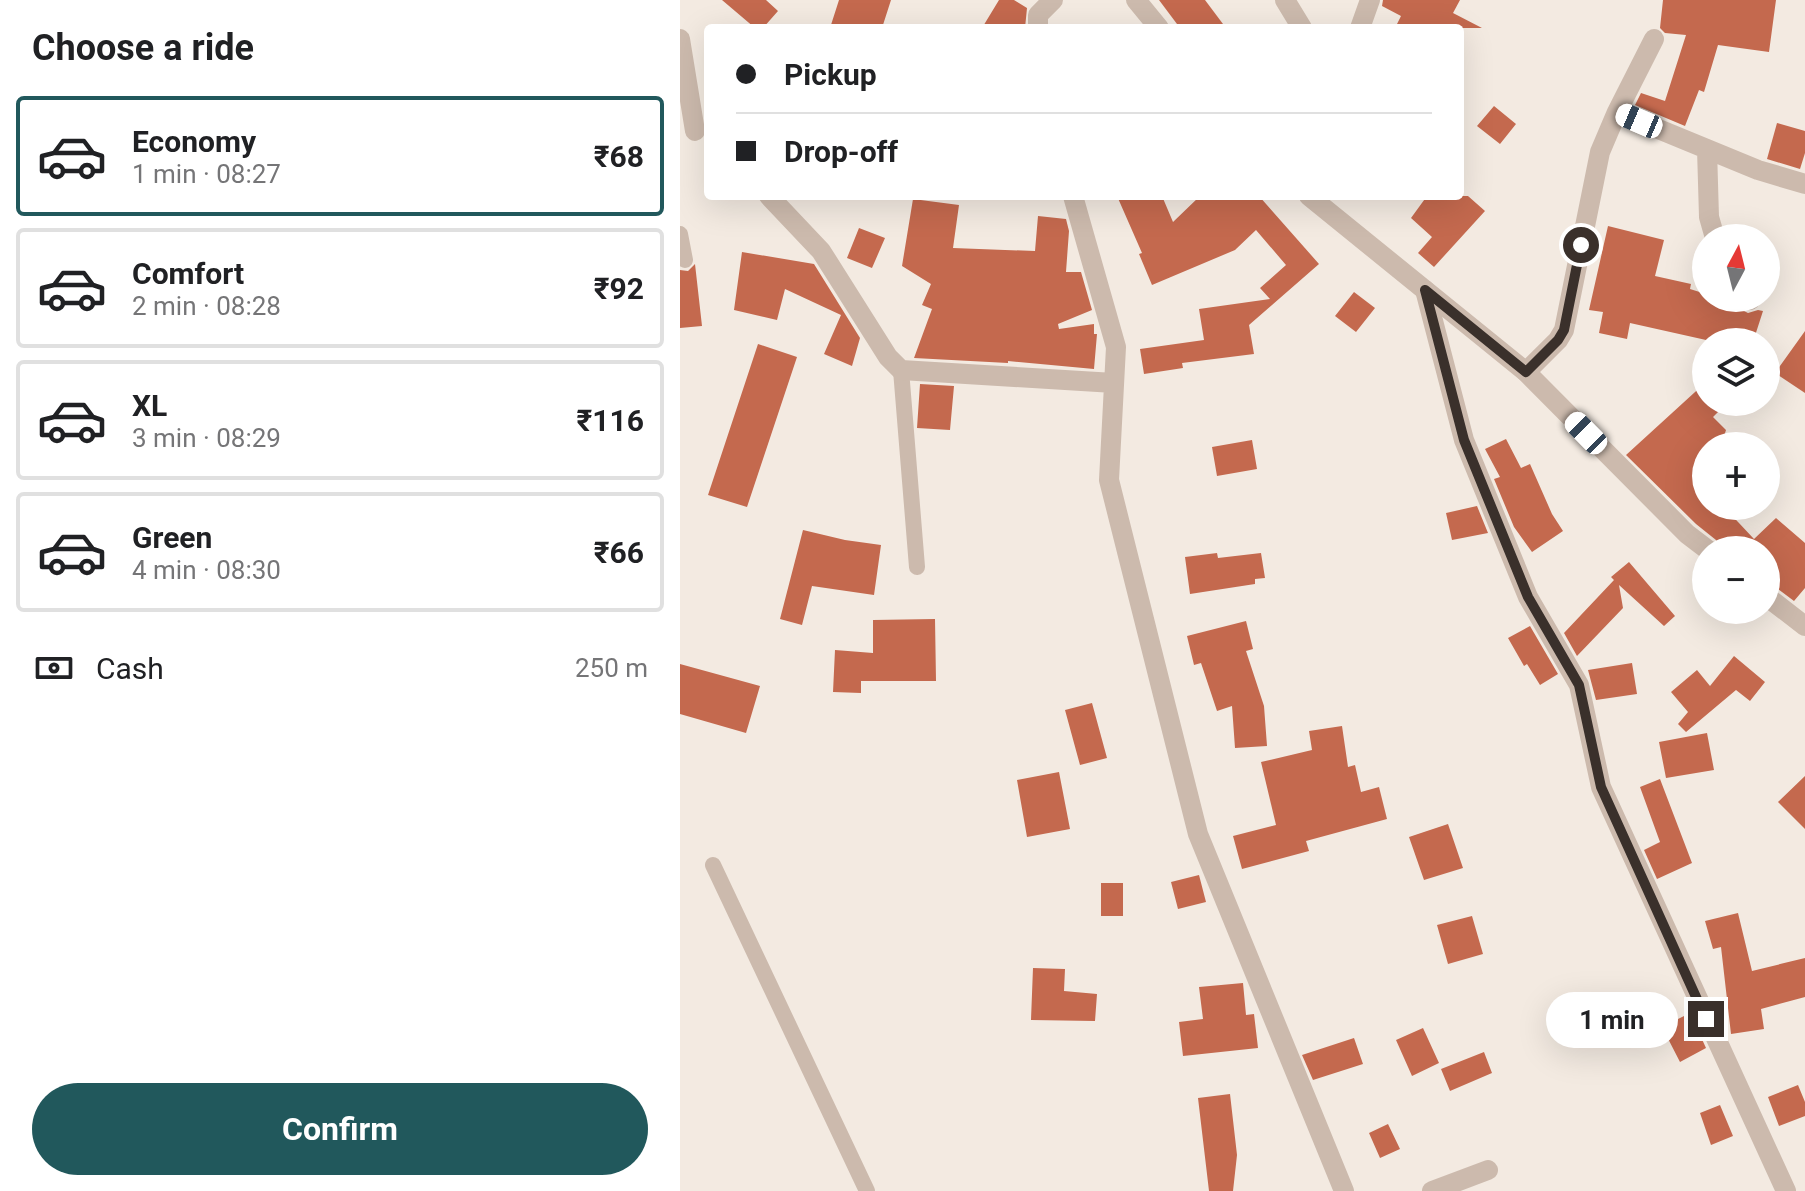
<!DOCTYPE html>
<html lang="en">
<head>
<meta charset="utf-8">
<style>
	body { margin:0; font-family:Roboto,sans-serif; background:#f6f6f6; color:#202124; height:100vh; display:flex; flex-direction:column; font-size:30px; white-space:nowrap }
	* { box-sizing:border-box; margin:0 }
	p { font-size:26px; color:#757577 }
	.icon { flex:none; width:44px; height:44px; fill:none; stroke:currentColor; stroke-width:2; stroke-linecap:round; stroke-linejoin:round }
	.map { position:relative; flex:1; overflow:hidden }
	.drawer { display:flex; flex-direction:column; background:#fff; width:680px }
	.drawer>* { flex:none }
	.top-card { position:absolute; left:24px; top:24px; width:760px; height:176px; border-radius:8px; box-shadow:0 8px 32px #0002; display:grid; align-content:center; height:176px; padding:0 32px; background:#fff }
	.needle { width:52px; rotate:7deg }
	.tools { position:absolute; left:1012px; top:224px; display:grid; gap:16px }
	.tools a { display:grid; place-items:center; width:88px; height:88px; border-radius:50%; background:#fff; box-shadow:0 8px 32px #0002; font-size:40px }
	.end { position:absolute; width:36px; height:36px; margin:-18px; border:10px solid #3a302b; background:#fff; box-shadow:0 0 0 4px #fff }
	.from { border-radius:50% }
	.bubble { position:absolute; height:56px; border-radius:28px; background:#fff; box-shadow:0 8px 32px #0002; font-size:26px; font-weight:700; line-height:56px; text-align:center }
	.car { position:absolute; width:24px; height:48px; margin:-24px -12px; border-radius:10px; box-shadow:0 0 6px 2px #0007; background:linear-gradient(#fff 24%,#345 0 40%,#fff 0 76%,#345 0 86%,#fff 0) }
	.top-card b { display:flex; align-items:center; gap:28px; height:76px; font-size:30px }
	.top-card b+b { border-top:2px solid #e0e0e0 }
	.top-card i { width:20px; height:20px; background:#202124 }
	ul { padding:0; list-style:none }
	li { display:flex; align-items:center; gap:24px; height:120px; margin:0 16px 12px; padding:0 16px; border:4px solid #e0e0e0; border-radius:8px }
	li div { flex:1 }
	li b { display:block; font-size:30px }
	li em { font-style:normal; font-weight:700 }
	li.active { border-color:#21585c }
	li>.icon { width:72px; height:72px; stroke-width:1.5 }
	h2 { padding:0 32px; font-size:36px; line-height:96px }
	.pay { display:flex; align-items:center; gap:20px; height:88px; padding:0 32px; font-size:30px }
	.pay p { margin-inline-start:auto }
	.cta { display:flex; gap:16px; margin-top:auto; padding:16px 32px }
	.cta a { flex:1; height:92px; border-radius:48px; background:#21585c; color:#fff; font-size:32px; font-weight:700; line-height:92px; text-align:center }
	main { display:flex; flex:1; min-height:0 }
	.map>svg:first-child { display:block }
	.building { fill:#c4694e }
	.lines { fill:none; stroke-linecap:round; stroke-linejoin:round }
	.service { stroke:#ccbaad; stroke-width:16 }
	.minor { stroke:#ccbaad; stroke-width:20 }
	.tertiary { stroke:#ccbaad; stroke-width:20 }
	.route { stroke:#3a302b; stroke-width:10 }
</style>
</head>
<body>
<main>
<section class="drawer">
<h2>Choose a ride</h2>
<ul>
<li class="active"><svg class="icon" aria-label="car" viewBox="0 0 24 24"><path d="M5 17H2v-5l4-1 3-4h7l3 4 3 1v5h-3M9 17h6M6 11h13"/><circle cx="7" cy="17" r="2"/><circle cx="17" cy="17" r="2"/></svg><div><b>Economy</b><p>1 min · 08:27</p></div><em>₹68</em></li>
<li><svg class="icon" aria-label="car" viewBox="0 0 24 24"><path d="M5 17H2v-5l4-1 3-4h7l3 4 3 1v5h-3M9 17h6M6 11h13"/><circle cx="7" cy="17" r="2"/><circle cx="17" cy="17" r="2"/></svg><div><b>Comfort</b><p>2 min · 08:28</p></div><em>₹92</em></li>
<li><svg class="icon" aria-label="car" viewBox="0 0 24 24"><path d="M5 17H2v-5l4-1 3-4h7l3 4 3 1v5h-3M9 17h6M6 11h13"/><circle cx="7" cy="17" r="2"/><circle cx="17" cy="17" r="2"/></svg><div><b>XL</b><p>3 min · 08:29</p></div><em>₹116</em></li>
<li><svg class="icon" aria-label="car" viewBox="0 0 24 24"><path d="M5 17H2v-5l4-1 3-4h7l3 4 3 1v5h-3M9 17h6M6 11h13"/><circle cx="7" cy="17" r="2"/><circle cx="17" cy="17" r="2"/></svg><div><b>Green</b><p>4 min · 08:30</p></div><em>₹66</em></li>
</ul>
<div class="pay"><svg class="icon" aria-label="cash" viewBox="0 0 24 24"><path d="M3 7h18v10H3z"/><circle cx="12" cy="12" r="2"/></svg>Cash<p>250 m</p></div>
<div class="cta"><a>Confirm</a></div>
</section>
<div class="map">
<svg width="1125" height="1191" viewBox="0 0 1125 1191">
	<rect width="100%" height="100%" fill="#f3eae1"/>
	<path class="building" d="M42 0H86L98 11 83 28H75Z
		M159 0H211L202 28H150Z
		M319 0H334L347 8 345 28H302Z
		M479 0H525L546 28H500Z
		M703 0H780L773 13 802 28H715L721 16 702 6Z
		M983 0H1096L1089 52 1038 45 1024 92 1019 90 1005 126 955 105 961 93 985 101 1006 35 985 33 980 28Z
		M814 106 836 124 820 144 797 126Z
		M1097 123 1125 131V153L1120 169 1087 159Z
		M437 196H482L493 222 520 196H579L639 264 569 325 574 354 502 363 503 368 464 374 460 349 524 340 519 309 590 299 580 288 606 265 576 230 555 250 472 285 459 254 462 253Z
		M747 196H788L805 211 754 267 738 253 752 237 731 218Z
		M233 199 279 205 273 248 355 251 358 216 386 219 389 231 386 272H401L412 310 378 324 379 329 414 324V334H417L414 369 328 361V363L234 358 252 309 242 305 251 284 222 266Z
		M928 226 984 240 975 276 1011 284 1010 289 1026 294V298H1041L1057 303 1062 310 1068 313 1078 310 1083 311 1073 342H1035L950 323 947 339 919 333 923 312 909 310Z
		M179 228 205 238 192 268 167 258Z
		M62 252 134 264 180 338 172 366 144 354 161 315 105 289 97 320 54 310Z
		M15 264 22 326 0 328V270L8 271Z
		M674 292 695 308 676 332 655 316Z
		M1125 331V393L1095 373Z
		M78 344 117 357 67 507 28 495Z
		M1026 382V402H1048L1033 417 1046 430 1041 446H1026V506H1043L1074 539 1096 518 1125 543V588L1114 601 1094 586 1086 583V550H1041L1036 540 1016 524 946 455Z
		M240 384 274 386 270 430 237 428Z
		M826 439 841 468 850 464 872 514 883 531 852 552 834 527 814 479 820 477 805 449Z
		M572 440 577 469 537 476 532 447Z
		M797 506 808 533 772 540 766 513Z
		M123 530 165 540 201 545 194 595 132 586 122 625 100 619Z
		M537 553 538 558 581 553 585 578 575 579V584L510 594 505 557Z
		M949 562 995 616 984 626 939 585 943 608 897 656 884 633 934 580 931 577Z
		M255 619 256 681H181V693L153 692 155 650 193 653V620Z
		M566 621 573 649 566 651 584 706 587 746 555 748 552 706 537 711 521 663 514 665 507 636Z
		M850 626 878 674 860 685 847 664 844 666 828 638Z
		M1054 656 1085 682 1070 701 1056 690 1006 732 998 724 1008 712 991 692 1017 670 1030 686Z
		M952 663 957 694 916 700 908 670Z
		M0 664 80 686 66 733 0 714Z
		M412 703 427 758 400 765 385 710Z
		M662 726 668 767 675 765 681 792 699 787 707 819 626 841 629 851 562 869 553 836 596 825 581 762 632 750 629 731Z
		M1027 733 1034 770 986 778 979 742Z
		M379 772 390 829 347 837 337 780Z
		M1125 776V829L1098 802Z
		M980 779 1012 863 977 879 964 850 980 842 960 787Z
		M768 824 783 868 744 880 729 837Z
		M519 875 526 902 498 909 491 882Z
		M421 883H443V916H421Z
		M1058 913 1072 971 1125 958V997L1081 1009 1084 1029 1051 1034 1041 947 1033 949 1025 921Z
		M792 916 803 954 768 964 757 925Z
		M353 968 385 969 384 991 417 994 415 1021 351 1020Z
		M563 983 566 1015 574 1014 578 1048 503 1056 499 1022 523 1019 519 987Z
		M1010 1013 1026 1048 1000 1062 982 1027Z
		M743 1028 759 1063 732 1076 716 1040Z
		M674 1038 683 1064 633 1080 622 1055Z
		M804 1052 812 1073 770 1091 761 1069Z
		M1118 1085 1125 1102V1116L1099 1126 1088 1097Z
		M550 1094 557 1155 553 1191H529L518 1098Z
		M1040 1105 1053 1136 1031 1145 1020 1113Z
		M708 1124 720 1149 700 1158 689 1133Z"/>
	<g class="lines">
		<path class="service" d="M0 234 5 260
			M221 370 237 567
			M33 865 187 1191"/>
		<path class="minor" d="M605 0 622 28
			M358 28V15L373 0
			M680 28 690 0
			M0 39 15 131
			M937 112 1078 170 1125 184
			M1027 149 1029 217 1035 238
			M89 196 141 251 208 357 221 370 434 383
			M393 196 436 347 429 480 518 834 664 1191
			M745 290 784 440 848 597 899 685 921 787 1106 1191
			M1069 298 1070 300
			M846 372 878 340 884 330 920 152 937 112 974 39
			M752 1191 808 1170"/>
		<path class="tertiary" d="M456 0 479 28
			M629 196 846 372 1007 534 1028 550
			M1086 596 1125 626"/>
	</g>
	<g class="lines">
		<path class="route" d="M901 245 884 330 878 340 846 372 745 290 784 440 848 597 899 685 921 787 1026 1019"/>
	</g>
</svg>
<div class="tools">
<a><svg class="needle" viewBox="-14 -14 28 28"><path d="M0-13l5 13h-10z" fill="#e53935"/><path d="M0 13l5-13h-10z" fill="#757577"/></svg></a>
<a><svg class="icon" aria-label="layers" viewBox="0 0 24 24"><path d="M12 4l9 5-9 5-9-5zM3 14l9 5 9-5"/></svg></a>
<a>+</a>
<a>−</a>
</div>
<i class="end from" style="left:901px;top:245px"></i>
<i class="end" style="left:1026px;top:1019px"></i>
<div class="bubble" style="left:866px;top:992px;width:132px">1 min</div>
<i class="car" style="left:959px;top:121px;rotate:293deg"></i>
<i class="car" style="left:906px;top:433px;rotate:315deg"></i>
<div class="top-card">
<b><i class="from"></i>Pickup</b>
<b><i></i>Drop-off</b>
</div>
</div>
</main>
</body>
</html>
